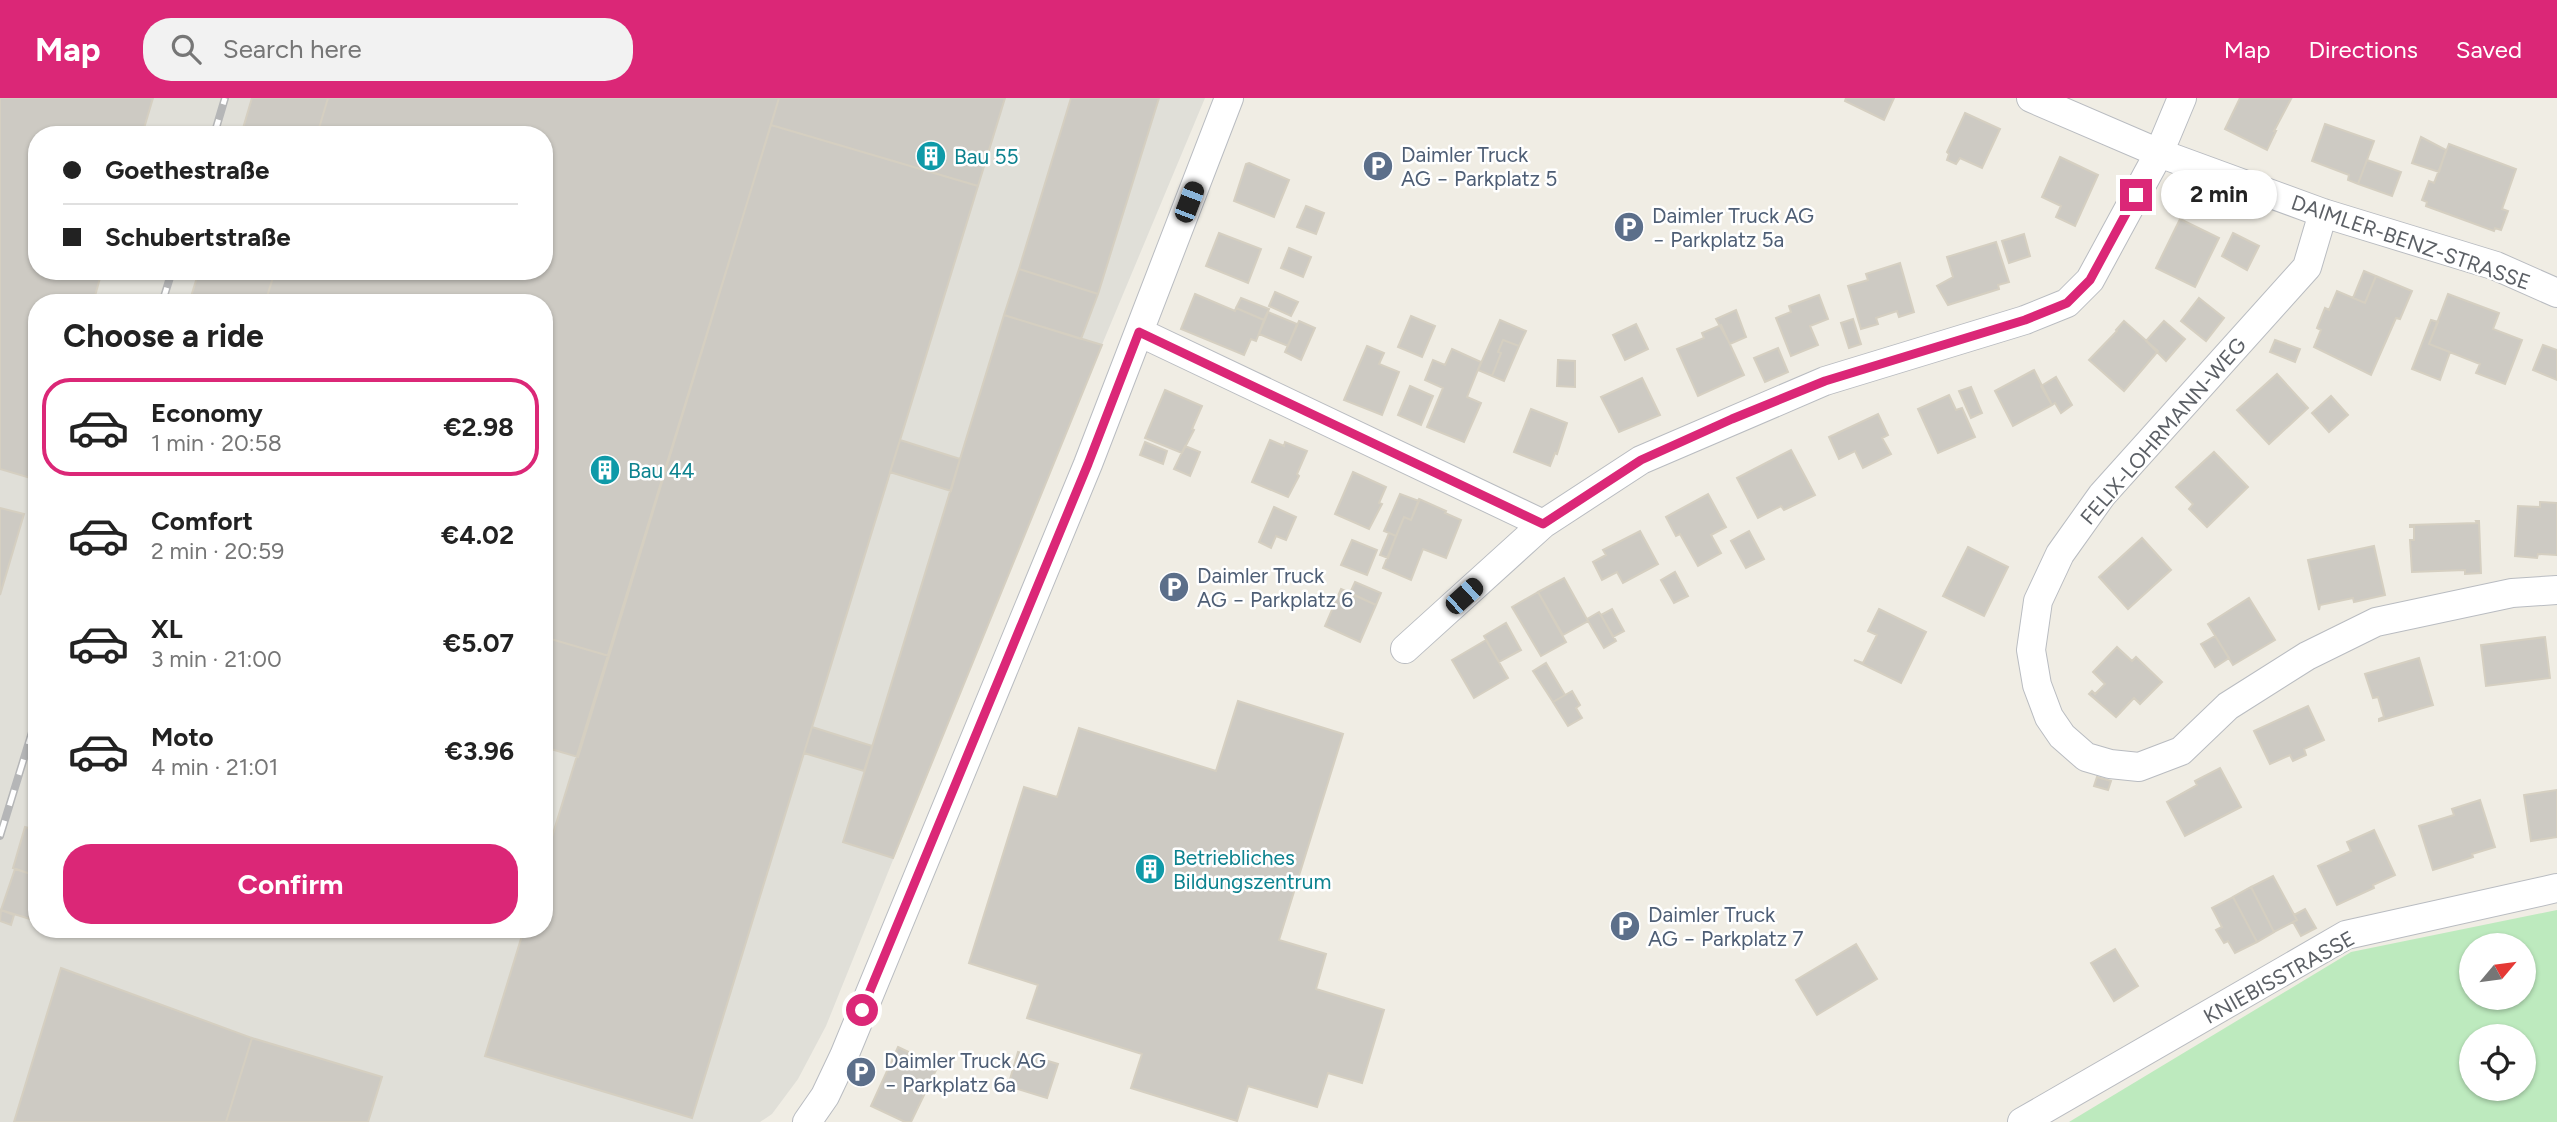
<!DOCTYPE html>
<html lang="en">
<head>
<meta charset="utf-8">
<style>
	body { margin:0; font-family:Figtree,sans-serif; background:#f2f2f2; color:#222; height:100vh; display:flex; flex-direction:column; font-size:26px; white-space:nowrap }
	* { box-sizing:border-box; margin:0 }
	p { font-size:23px; color:#767676 }
	.icon { flex:none; width:38px; height:38px; fill:none; stroke:currentColor; stroke-width:2; stroke-linecap:round; stroke-linejoin:round }
	.map { position:relative; flex:1; overflow:hidden }
	.sheet { position:absolute; left:28px; top:196px; width:525px; height:644px; display:flex; flex-direction:column; background:#fff; border-radius:28px; box-shadow:0 2px 5px #0004 }
	.sheet>* { flex:none }
	.banner { position:absolute; left:28px; top:28px; width:525px; height:154px; border-radius:28px; box-shadow:0 2px 5px #0004; display:grid; align-content:center; height:154px; padding:0 35px; background:#fff }
	.needle { width:46px; rotate:61deg }
	.controls { position:absolute; left:2459px; top:835px; display:grid; gap:14px }
	.controls a { display:grid; place-items:center; width:77px; height:77px; border-radius:50%; background:#fff; box-shadow:0 2px 5px #0004; font-size:35px }
	.end { position:absolute; width:32px; height:32px; margin:-16px; border:9px solid #db2777; background:#fff; box-shadow:0 0 0 4px #fff }
	.from { border-radius:50% }
	.bubble { position:absolute; height:49px; border-radius:24px; background:#fff; box-shadow:0 2px 5px #0004; font-size:23px; font-weight:700; line-height:49px; text-align:center }
	.car { position:absolute; width:21px; height:42px; margin:-21px -10px; border-radius:9px; box-shadow:0 0 5px 2px #0007; background:linear-gradient(#222 24%,#8ab4d8 0 40%,#222 0 76%,#8ab4d8 0 86%,#222 0) }
	.banner b { display:flex; align-items:center; gap:24px; height:66px; font-size:26px }
	.banner b+b { border-top:2px solid #e0e0e0 }
	.banner i { width:18px; height:18px; background:#222 }
	ul { padding:0; list-style:none }
	li { display:flex; align-items:center; gap:21px; height:98px; margin:0 14px 10px; padding:0 21px; border:4px solid transparent; border-radius:28px }
	li div { flex:1 }
	li b { display:block; font-size:26px }
	li em { font-style:normal; font-weight:700 }
	li.selected { border-color:#db2777 }
	li>.icon { width:63px; height:63px; stroke-width:1.5 }
	h2 { padding:0 35px; font-size:32px; line-height:84px }
	.button { display:flex; gap:14px; margin-top:auto; padding:14px 35px }
	.button a { flex:1; height:80px; border-radius:28px; background:#db2777; color:#fff; font-size:28px; font-weight:700; line-height:80px; text-align:center }
	header { display:flex; align-items:center; gap:42px; box-sizing:border-box; height:98px; padding:0 35px; background:#db2777; color:#fff }
	header strong { font-size:33px }
	nav { display:flex; gap:38px; margin-inline-start:auto; font-size:24px }
	.search { width:490px; height:63px; background:#f2f2f2; display:flex; align-items:center; gap:18px; box-sizing:border-box; padding:0 24px; border-radius:28px; color:#767676; font-size:26px }
	.map>svg:first-child { display:block }
	.industrial { fill:#e0dfd8; fill-rule:evenodd }
	.green { fill:#bdeabe; fill-rule:evenodd }
	.building { fill:#cdcac3; stroke:#d5cfc1; stroke-width:2 }
	.lines { fill:none; stroke-linecap:round; stroke-linejoin:round }
	.minor-casing { stroke:#b9bcc1; stroke-width:30 }
	.minor { stroke:#fff; stroke-width:28 }
	.rail-casing { stroke:#b5b6b7; stroke-width:8 }
	.rail { stroke:#fff; stroke-width:5; stroke-dasharray:16; stroke-linecap:butt }
	.route { stroke:#db2777; stroke-width:9 }
	.labels { text-anchor:middle; dominant-baseline:central; stroke-width:5; stroke-linejoin:round; paint-order:stroke }
	.service-label { font-size:21px; fill:#4e5e75; stroke:#fff; text-anchor:start }
	.culture-label { font-size:21px; fill:#0d838f; stroke:#fff; text-anchor:start }
	.street-label { font-size:21px; fill:#5c6066; stroke:#fff }
</style>
</head>
<body>
<header>
<strong>Map</strong>
<div class="search"><svg class="icon" aria-label="search" viewBox="0 0 24 24"><circle cx="10" cy="10" r="6"/><path d="M15 15l6 6"/></svg>Search here</div>
<nav><a>Map</a><a>Directions</a><a>Saved</a></nav>
</header>
<div class="map">
<svg width="2557" height="1024" viewBox="0 0 2557 1024">
	<rect width="100%" height="100%" fill="#f0ede4"/>
	<path class="industrial" d="M0 0H1205L1068 328 826 928 798 981 772 1016 760 1024H0ZM37 37H544V173H37ZM37 205H544V831H37Z"/>
	<path class="green" d="M2557 812V1024H2069L2351 854ZM2471 847H2524V900H2471ZM2471 938H2524V990H2471Z"/>
	<path class="building" d="M0 0H153L142 37H37V173H102L93 205H37V382L0 371Z
		M252 0H328L317 37H241Z
		M328 0H779L609 558 544 539V205H265L275 173H544V37H317Z
		M779 0H1005L978 88 771 27Z
		M1071 0H1159L1098 196 1019 171Z
		M1846 0H1894L1884 22 1845 3Z
		M2240 0 2291 1 2274 33H2276L2267 52 2225 31Z
		M1965 15 2000 31 1982 70 1960 60 1956 66 1947 62 1949 56 1947 54Z
		M2325 26 2374 43 2358 86 2348 82 2349 77 2312 63Z
		M771 27 978 88 692 1020 485 958 524 831H544V765Z
		M2421 39 2446 52 2439 74 2412 65Z
		M2449 46 2516 71 2502 111 2508 113 2501 132 2495 130 2494 133 2426 108 2427 104 2422 102 2429 83 2434 85Z
		M2060 59 2098 77 2075 128 2056 119 2061 108 2042 99Z
		M2367 62 2401 74 2392 98 2358 86Z
		M1249 65 1289 82 1274 119 1234 103 1246 66Z
		M1306 108 1324 115 1316 136 1297 129Z
		M2180 121 2219 140 2195 189 2156 170Z
		M1219 135 1261 151 1248 185 1206 168Z
		M2233 135 2259 148 2247 172 2222 158Z
		M2024 136 2030 158 2009 165 2002 143Z
		M1996 144 2009 184 1998 187 1999 191 1948 207 1937 188 1953 179 1947 159Z
		M1289 150 1311 159 1303 179 1281 170Z
		M1900 165 1914 214 1899 219 1897 213 1876 220 1878 226 1861 231 1848 188 1868 182 1866 176Z
		M1019 171 1098 196 1081 241 1004 217Z
		M199 173H275L265 205H189Z
		M2364 173 2376 178 2365 205 2353 200Z
		M2376 178 2412 193 2400 221 2396 220 2371 277 2314 249 2321 232 2317 230 2325 210 2329 212 2337 193 2365 205Z
		M1275 194 1298 204 1291 218 1269 208Z
		M1195 196 1235 213 1236 210 1264 222 1256 243 1251 241 1244 257 1181 231Z
		M2448 196 2499 215 2493 231 2522 242 2505 286 2476 275 2480 266 2429 246Z
		M1819 197 1828 221 1810 228 1818 247 1791 258 1776 220 1791 214 1789 208Z
		M1241 200 1269 211 1264 222 1236 210Z
		M2199 200 2224 220 2206 243 2181 223Z
		M1736 212 1746 239 1730 246 1716 221Z
		M1268 214 1297 226 1288 248 1259 236Z
		M1004 217 1102 247 893 760 843 744Z
		M1411 218 1435 228 1422 259 1398 249Z
		M1853 221 1861 246 1849 250 1841 225Z
		M1500 222 1526 233 1519 248 1503 242 1498 254 1501 255 1492 278 1478 272Z
		M2431 222 2438 224 2429 246 2450 254 2440 282 2412 271Z
		M1299 223 1315 230 1301 262 1285 254Z
		M2124 223 2158 253 2124 293 2089 262 2117 233 2116 232Z
		M2164 223 2185 241 2166 263 2146 243Z
		M1636 226 1648 251 1625 262 1613 237Z
		M1721 227 1744 277 1698 298 1677 251 1704 240 1702 235Z
		M1503 242 1519 248 1504 283 1492 278 1501 255 1498 254Z
		M2275 242 2300 251 2295 264 2270 254Z
		M2543 247 2557 252V282L2533 272Z
		M1367 248 1384 255 1379 266 1399 274 1382 317 1344 302Z
		M1778 250 1788 274 1765 284 1754 260Z
		M1452 251 1481 264 1467 299 1481 305 1464 344 1427 329 1443 290 1425 282 1433 262 1445 267Z
		M1558 262 1575 263V289L1557 288Z
		M2034 272 2052 307 2013 328 1995 293Z
		M2277 276 2308 310 2269 346 2237 312Z
		M2056 279 2072 307 2061 315 2055 305 2052 307 2041 288Z
		M1642 280 1660 317 1619 334 1601 299Z
		M1410 288 1433 298 1421 327 1398 317Z
		M1971 289 1982 315 1971 320 1959 293Z
		M1165 292 1202 308 1192 331 1194 332 1182 355 1145 340Z
		M1949 297 1956 312 1962 310 1975 339 1938 355 1918 311Z
		M2331 298 2348 317 2329 334 2312 315Z
		M1531 311 1567 325 1557 356 1555 355 1550 368 1514 354Z
		M1878 316 1888 337 1882 340 1891 356 1863 370 1855 353 1839 361 1829 339Z
		M900 342 960 361 951 393 890 374Z
		M1270 342 1284 348 1285 344 1307 353 1297 376 1299 378 1288 399 1252 384Z
		M1145 344 1167 353 1163 366 1140 357Z
		M1185 348 1200 354 1190 378 1174 371Z
		M1791 352 1815 397 1784 412 1781 408 1758 420 1737 380Z
		M2214 354 2248 389 2207 429 2189 411 2193 406 2176 389Z
		M1353 374 1386 389 1379 405 1382 406 1369 431 1335 416Z
		M1400 396 1419 403 1411 422 1404 419 1396 438 1384 433Z
		M1708 396 1726 429 1711 437 1721 455 1698 468 1680 436 1676 438 1666 419Z
		M1419 401 1446 413 1445 415 1461 422 1446 460 1423 451 1411 482 1383 470 1404 419 1411 422Z
		M2540 404 2557 405V457L2538 456 2537 460 2515 458 2518 408 2540 409Z
		M1274 409 1296 419 1286 442 1276 438 1271 450 1259 444Z
		M0 410 24 416 0 497Z
		M2476 423H2479L2481 475 2465 476V472L2412 474 2410 442H2414V429H2410V427L2477 425Z
		M1640 433 1658 466 1623 485 1617 474 1602 482 1593 464 1606 457 1603 452Z
		M1749 433 1764 461 1746 470 1731 443Z
		M1389 435 1396 438 1388 460 1380 457Z
		M2142 440 2171 472 2128 511 2099 479Z
		M1352 442 1377 452 1367 477 1341 467Z
		M2374 448 2385 497 2354 504 2353 500 2320 507 2319 512 2308 462Z
		M1968 449 2008 469 1984 518 1943 498Z
		M1675 474 1688 498 1674 505 1661 482Z
		M1564 480 1588 523 1563 537 1538 494Z
		M1355 484 1381 495 1376 507 1350 495Z
		M1341 491 1376 507 1360 544 1325 528Z
		M1538 494 1566 544 1541 558 1512 509Z
		M2249 500 2275 542 2233 567 2208 526Z
		M1612 511 1624 533 1613 539 1601 517Z
		M1879 511 1926 534 1901 585 1854 562 1863 565 1877 537 1868 533Z
		M1599 514 1616 543 1604 550 1587 521Z
		M1506 525 1521 552 1499 564 1484 538Z
		M2215 538 2229 560 2215 569 2201 546Z
		M544 539 609 558 578 659 544 649Z
		M2545 539 2550 580 2486 588 2481 547Z
		M1486 542 1508 580 1474 600 1452 562Z
		M2117 549 2132 563 2136 559 2162 584 2140 606 2134 600 2116 619 2089 596 2092 593 2095 596 2105 586 2093 574Z
		M2419 560 2433 607 2379 623V621L2384 619 2378 599 2373 600 2365 576Z
		M1546 565 1565 597 1553 604 1533 573Z
		M1572 593 1580 607 1576 610 1582 620 1568 628 1553 604Z
		M1238 603 1343 636 1279 842 1326 856 1316 891 1384 912 1362 985 1328 975 1317 1009 1248 988 1237 1023 1131 990 1142 956 1027 920 1038 887 969 865 1024 689 1057 699 1079 630 1216 673Z
		M2308 608 2324 642 2304 651 2306 657 2293 663 2290 657 2270 666 2254 633Z
		M812 629 872 648 864 673 804 655Z
		M2220 670 2241 709 2185 738 2167 704 2197 687 2195 683Z
		M2097 679 2111 683 2108 692 2094 688Z
		M2557 692V739L2531 743 2524 697Z
		M2480 702 2495 749 2472 756 2473 759 2433 772 2419 728 2454 717 2452 711Z
		M25 729 37 732V778L13 770Z
		M2374 732 2395 777 2373 787 2374 790 2337 807 2318 768 2351 753 2347 744Z
		M15 771 37 778 36 823 1 812Z
		M2273 778 2297 822 2274 834 2251 789Z
		M2251 789 2274 834 2257 844 2233 799Z
		M2233 799 2257 844 2235 855 2228 843 2224 845 2216 832 2222 829 2212 810Z
		M2305 811 2316 830 2301 838 2293 824 2297 822 2294 817Z
		M1 812 14 817 11 827 0 823Z
		M1856 846 1877 881 1817 917 1796 882Z
		M2115 851 2138 888 2114 903 2091 865Z
		M61 870 252 940 226 1024H14Z
		M252 940 382 979 368 1024H226Z
		M898 949 938 968 911 1024H905L871 1008Z
		M1018 954 1058 966 1047 1000 1008 988Z"/>
	<g class="lines">
		<g class="minor-casing">
			<path id="minor" d="M2031 0 2159 55 2323 115 2496 168 2557 195
				M2323 115 2307 169 2102 397 2060 456 2038 503 2031 552 2037 587 2049 619 2062 638 2086 659 2110 666 2139 669 2181 653 2228 608 2307 558 2376 524 2512 495 2557 492
				M1139 234 1543 426
				M1405 551 1543 426 1641 362 1825 283 2025 222 2067 205 2090 182 2159 55 2182 0
				M807 1024 825 998 844 958 1088 366 1229 0
				M2022 1024 2346 837 2557 790"/>
		</g>
		<use href="#minor" class="minor"/>
		<g class="rail-casing">
			<path id="rail" d="M214 37 225 0
				M162 205 172 173
				M0 738 37 618"/>
		</g>
		<use href="#rail" class="rail"/>
	</g>
	<g class="lines">
		<path class="route" d="M862 912 1088 366 1139 234 1543 426 1641 362 1732 321 1825 283 2025 222 2067 205 2090 182 2136 97"/>
	</g>
	<defs>
		<g id="building-disc" transform="scale(1.575)"><circle r="9.5" fill="#0f9aa8" stroke="#fff"/><path d="M-4-6H4V6H1V3H-1V6H-4ZM-2.5-4.3h1.7v1.8h-1.7ZM.8-4.3h1.7v1.8H.8ZM-2.5-1h1.7V.8h-1.7ZM.8-1h1.7V.8H.8Z" fill="#fff"/></g>
		<g id="parking-disc" transform="scale(1.575)"><circle r="9.5" fill="#5c6f8a" stroke="#fff"/><path d="M-3.5-5.5H1a3.5 3.5 0 0 1 0 7H-1V5.5H-3.5ZM-1-3.4V-.6H.8a1.4 1.4 0 0 0 0-2.8Z" fill="#fff"/></g>
	</defs>
	<g fill-rule="evenodd">
		<use href="#building-disc" x="931" y="58"/>
		<use href="#parking-disc" x="1378" y="68"/>
		<use href="#parking-disc" x="1629" y="129"/>
		<use href="#building-disc" x="605" y="372"/>
		<use href="#parking-disc" x="1174" y="489"/>
		<use href="#building-disc" x="1150" y="771"/>
		<use href="#parking-disc" x="1625" y="828"/>
		<use href="#parking-disc" x="861" y="974"/>
	</g>
	<g class="labels">
		<g class="service-label">
			<text x="1401" y="56">Daimler Truck<tspan x="1401" dy="24">AG − Parkplatz 5</tspan></text>
			<text x="1652" y="117">Daimler Truck AG<tspan x="1652" dy="24">− Parkplatz 5a</tspan></text>
			<text x="1197" y="477">Daimler Truck<tspan x="1197" dy="24">AG − Parkplatz 6</tspan></text>
			<text x="1648" y="816">Daimler Truck<tspan x="1648" dy="24">AG − Parkplatz 7</tspan></text>
			<text x="884" y="962">Daimler Truck AG<tspan x="884" dy="24">− Parkplatz 6a</tspan></text>
		</g>
		<g class="culture-label">
			<text x="954" y="58">Bau 55</text>
			<text x="628" y="372">Bau 44</text>
			<text x="1173" y="759">Betriebliches<tspan x="1173" dy="24">Bildungszentrum</tspan></text>
		</g>
		<g class="street-label">
			<text transform="translate(2411 144) rotate(19)">DAIMLER-BENZ-STRASSE</text>
			<text transform="translate(2163 333) rotate(-49)">FELIX-LOHRMANN-WEG</text>
			<text transform="translate(2279 879) rotate(-29)">KNIEBISSTRASSE</text>
		</g>
	</g>
</svg>
<div class="controls">
<a><svg class="needle" viewBox="-14 -14 28 28"><path d="M0-13l5 13h-10z" fill="#e53935"/><path d="M0 13l5-13h-10z" fill="#767676"/></svg></a>
<a><svg class="icon" aria-label="locate" viewBox="0 0 24 24"><circle cx="12" cy="12" r="6"/><path d="M12 2v4M12 18v4M2 12h4M18 12h4"/></svg></a>
</div>
<i class="end from" style="left:862px;top:912px"></i>
<i class="end" style="left:2136px;top:97px"></i>
<div class="bubble" style="left:2161px;top:72px;width:116px">2 min</div>
<i class="car" style="left:1189px;top:104px;rotate:21deg"></i>
<i class="car" style="left:1464px;top:498px;rotate:48deg"></i>
<div class="banner">
<b><i class="from"></i>Goethestraße</b>
<b><i></i>Schubertstraße</b>
</div>
<section class="sheet">
<h2>Choose a ride</h2>
<ul>
<li class="selected"><svg class="icon" aria-label="car" viewBox="0 0 24 24"><path d="M5 17H2v-5l4-1 3-4h7l3 4 3 1v5h-3M9 17h6M6 11h13"/><circle cx="7" cy="17" r="2"/><circle cx="17" cy="17" r="2"/></svg><div><b>Economy</b><p>1 min · 20:58</p></div><em>€2.98</em></li>
<li><svg class="icon" aria-label="car" viewBox="0 0 24 24"><path d="M5 17H2v-5l4-1 3-4h7l3 4 3 1v5h-3M9 17h6M6 11h13"/><circle cx="7" cy="17" r="2"/><circle cx="17" cy="17" r="2"/></svg><div><b>Comfort</b><p>2 min · 20:59</p></div><em>€4.02</em></li>
<li><svg class="icon" aria-label="car" viewBox="0 0 24 24"><path d="M5 17H2v-5l4-1 3-4h7l3 4 3 1v5h-3M9 17h6M6 11h13"/><circle cx="7" cy="17" r="2"/><circle cx="17" cy="17" r="2"/></svg><div><b>XL</b><p>3 min · 21:00</p></div><em>€5.07</em></li>
<li><svg class="icon" aria-label="car" viewBox="0 0 24 24"><path d="M5 17H2v-5l4-1 3-4h7l3 4 3 1v5h-3M9 17h6M6 11h13"/><circle cx="7" cy="17" r="2"/><circle cx="17" cy="17" r="2"/></svg><div><b>Moto</b><p>4 min · 21:01</p></div><em>€3.96</em></li>
</ul>
<div class="button"><a>Confirm</a></div>
</section>
</div>
</body>
</html>
